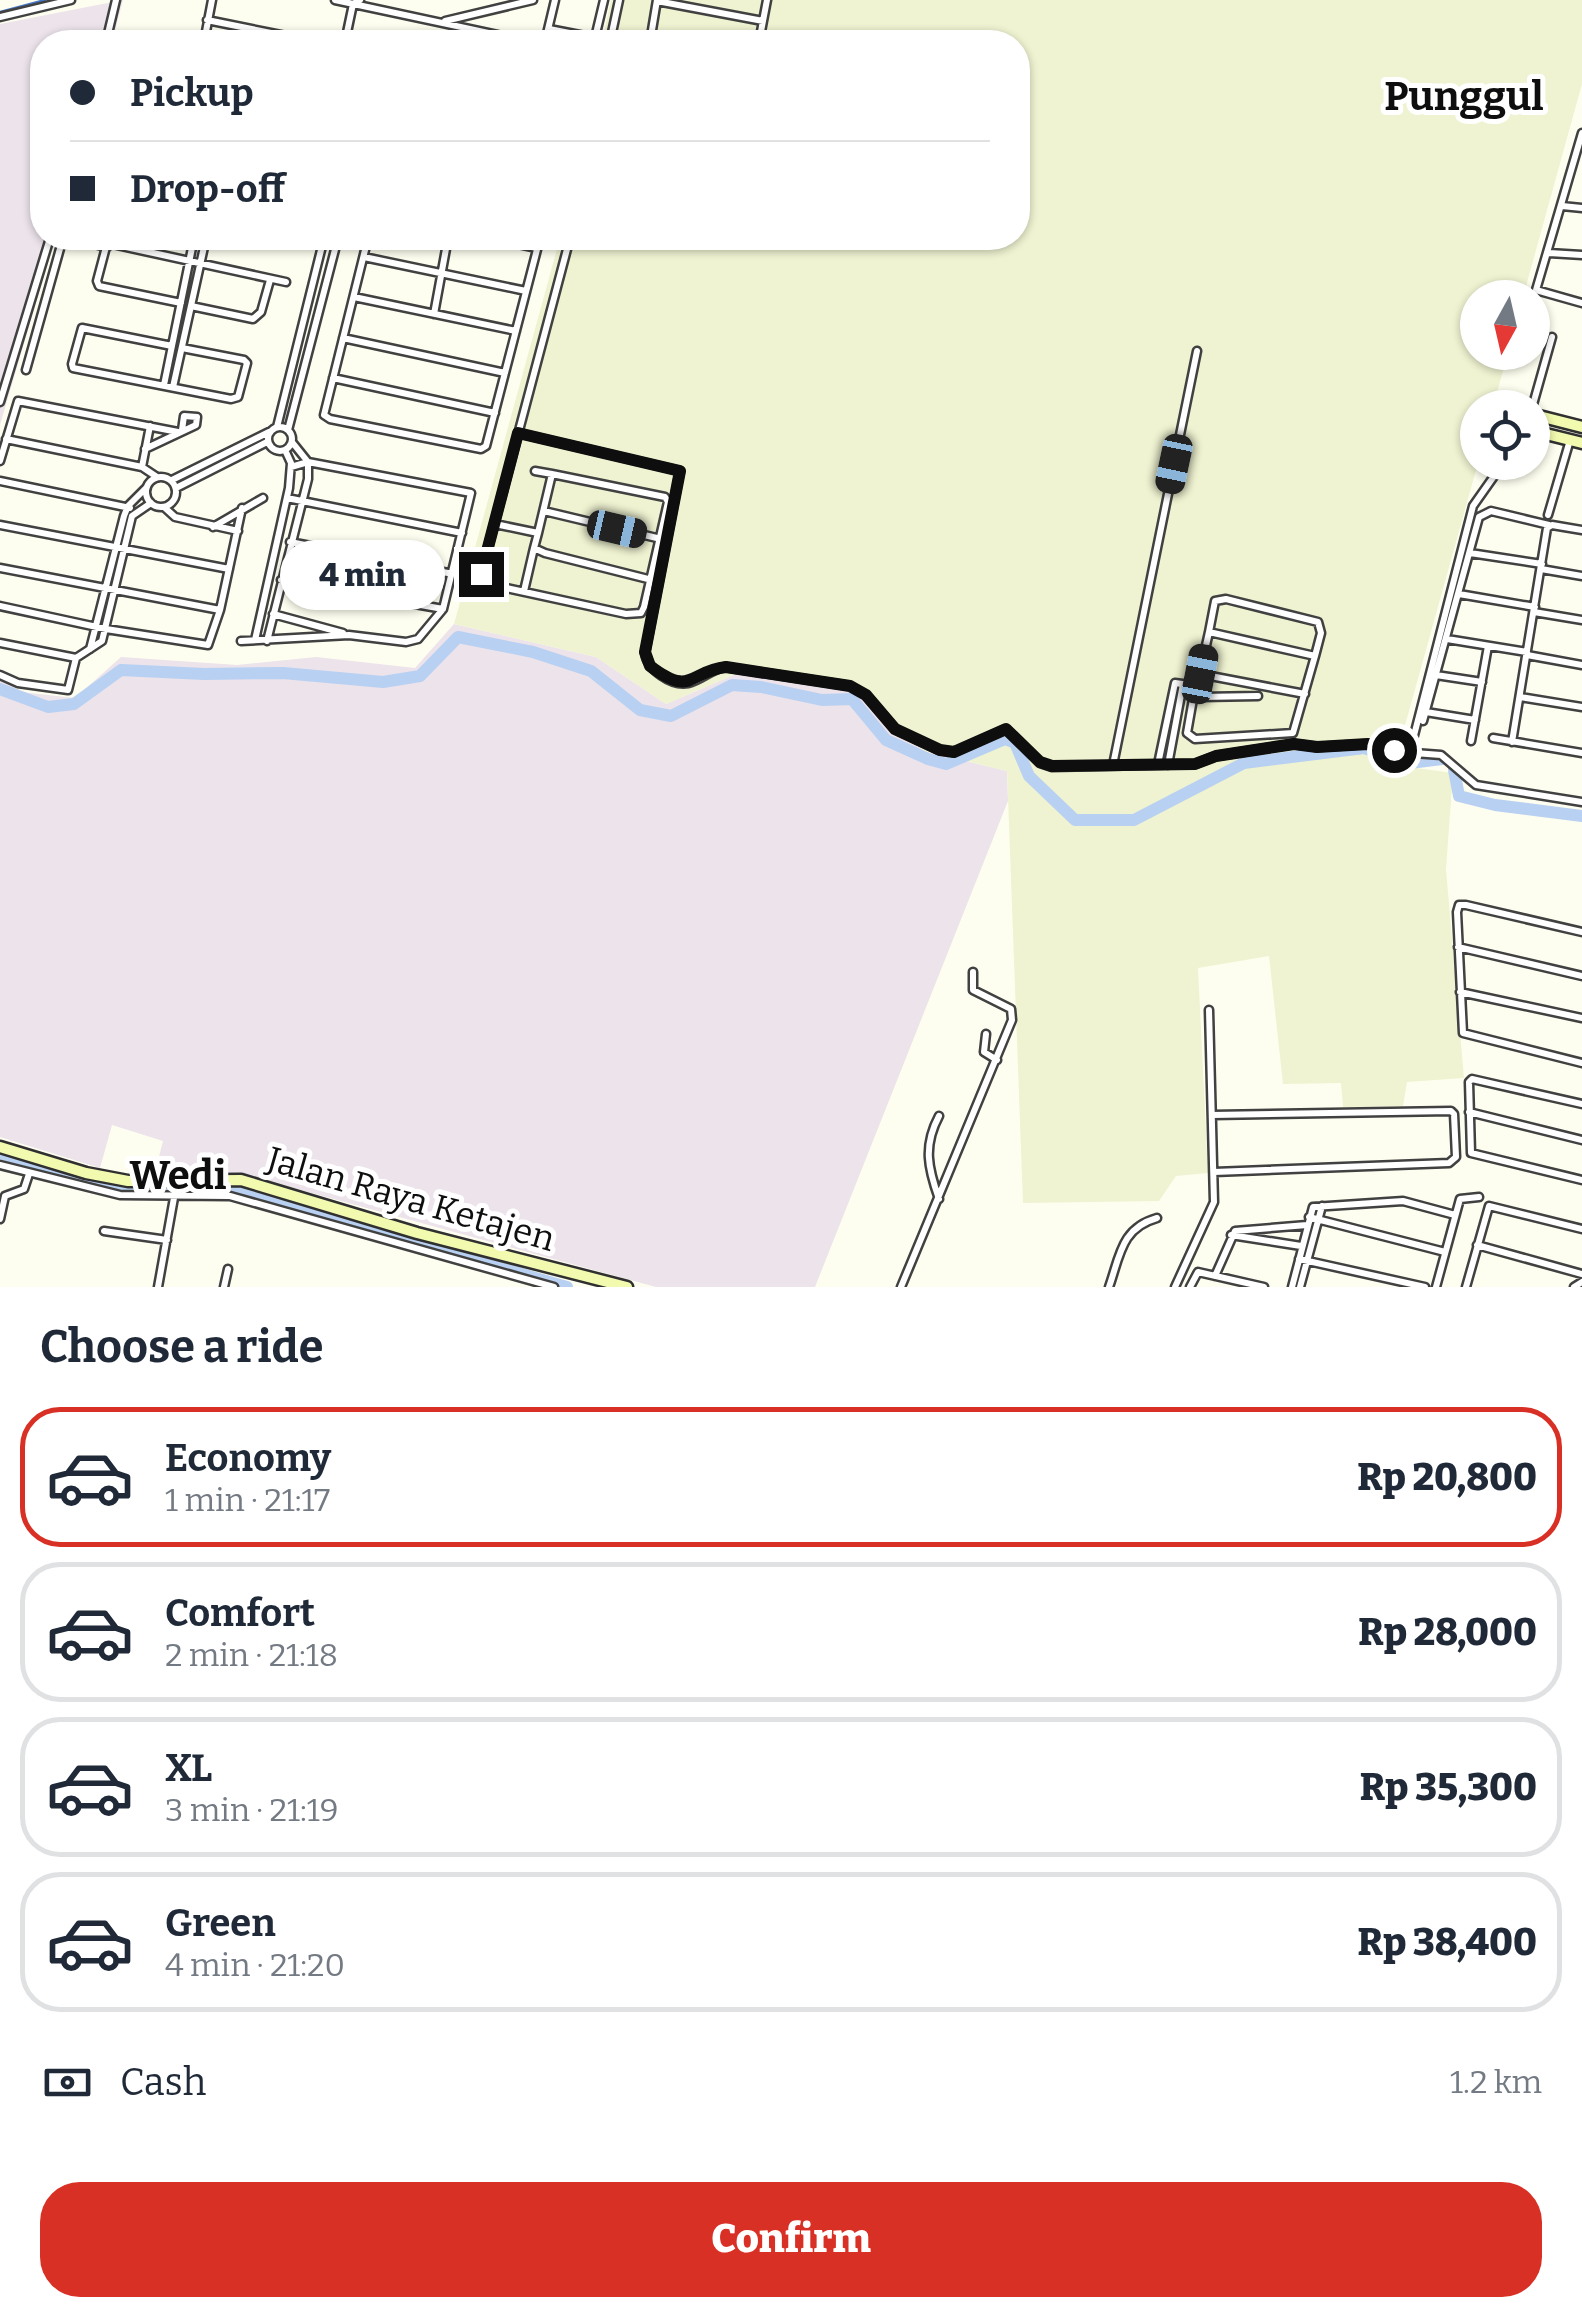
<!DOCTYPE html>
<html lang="en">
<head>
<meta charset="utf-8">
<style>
	body { margin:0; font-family:Bitter,serif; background:#f6f6f7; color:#1f2937; height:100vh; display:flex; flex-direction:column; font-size:38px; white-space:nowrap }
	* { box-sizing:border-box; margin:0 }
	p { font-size:32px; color:#747a83 }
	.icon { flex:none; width:55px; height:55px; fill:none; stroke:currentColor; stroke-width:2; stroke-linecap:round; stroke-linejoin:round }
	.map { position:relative; height:1287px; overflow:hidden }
	.details { display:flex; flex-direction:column; background:#fff; flex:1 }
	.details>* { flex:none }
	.guide { position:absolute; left:30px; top:30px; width:1000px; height:220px; border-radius:40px; box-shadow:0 2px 8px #0004; display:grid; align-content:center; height:220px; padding:0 40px; background:#fff }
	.needle { width:65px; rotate:188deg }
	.fabs { position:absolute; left:1460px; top:280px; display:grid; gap:20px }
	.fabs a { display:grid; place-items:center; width:90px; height:90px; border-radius:50%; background:#fff; box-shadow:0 2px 8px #0004; font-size:50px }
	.end { position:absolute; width:45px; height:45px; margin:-22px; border:12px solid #0e0e0e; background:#fff; box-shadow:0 0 0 5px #fff }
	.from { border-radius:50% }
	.bubble { position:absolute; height:70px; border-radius:35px; background:#fff; box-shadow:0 2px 8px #0004; font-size:32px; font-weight:800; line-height:70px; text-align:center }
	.car { position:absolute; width:30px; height:60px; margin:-30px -15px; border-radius:12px; box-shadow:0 0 8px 2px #0007; background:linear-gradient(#222 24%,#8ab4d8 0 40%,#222 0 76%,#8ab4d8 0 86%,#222 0) }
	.guide b { display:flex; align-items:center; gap:35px; height:95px; font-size:38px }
	.guide b+b { border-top:2px solid #e0e1e3 }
	.guide i { width:25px; height:25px; background:#1f2937 }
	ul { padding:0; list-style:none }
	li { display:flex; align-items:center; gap:30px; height:140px; margin:0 20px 15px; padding:0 20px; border:5px solid #e0e1e3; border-radius:40px }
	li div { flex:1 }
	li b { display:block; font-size:38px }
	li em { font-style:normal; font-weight:800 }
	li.on { border-color:#d93025 }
	li>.icon { width:90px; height:90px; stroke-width:1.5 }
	h2 { padding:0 40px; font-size:45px; line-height:120px }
	.pay { display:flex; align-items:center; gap:25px; height:110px; padding:0 40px; font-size:38px }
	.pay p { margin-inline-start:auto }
	.cta { display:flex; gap:20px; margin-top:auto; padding:20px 40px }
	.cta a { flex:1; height:115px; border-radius:40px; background:#d93025; color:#fff; font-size:40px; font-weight:800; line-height:115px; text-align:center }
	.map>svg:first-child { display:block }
	.industrial { fill:#ece3eb }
	.farmland { fill:#eff3d1 }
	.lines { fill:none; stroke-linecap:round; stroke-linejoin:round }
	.stream { stroke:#4376c5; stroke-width:2.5 }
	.river { stroke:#b8d0f2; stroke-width:12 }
	.street-casing { stroke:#414141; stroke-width:11 }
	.secondary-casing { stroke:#303030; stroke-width:15 }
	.street { stroke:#fff; stroke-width:6 }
	.secondary { stroke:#f2faaf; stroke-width:10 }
	.route { stroke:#0e0e0e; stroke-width:12 }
	.labels { text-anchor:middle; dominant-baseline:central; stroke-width:10; stroke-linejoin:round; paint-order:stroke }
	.street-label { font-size:35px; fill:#0e0e0e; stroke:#fff }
	.quarter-label { font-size:40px; font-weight:bold; fill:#0e0e0e; stroke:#fff }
</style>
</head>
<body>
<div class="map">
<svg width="1582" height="1287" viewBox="0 0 1582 1287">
	<rect width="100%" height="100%" fill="#fefef0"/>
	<path class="industrial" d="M123 0 112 42H42V238H55L0 425V24Z
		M454 624 596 657 666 704 745 670 857 686 924 751 1007 771 1008 801 815 1287H656L238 1173 155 1172 163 1141 112 1125 100 1168 0 1137V677L21 692 75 698 121 657 237 665 316 657 415 668Z"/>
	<path class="farmland" d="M611 0H1582V84L1523 297 1478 298V352L1508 353 1493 407 1478 408V463L1394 765 1453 773 1446 869 1464 1078 1407 1082 1403 1106 1343 1107 1341 1083 1283 1084 1269 956 1198 968 1208 1173 1176 1176 1159 1201 1023 1203 1007 771 924 751 856 686 745 670 666 704 596 657 454 624 560 238H1018V42H602Z"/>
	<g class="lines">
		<path class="stream" d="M0 12 45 0"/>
		<path class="river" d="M0 689 48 707 74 704 121 670 204 674 283 673 383 682 420 676 458 637 533 652 591 671 640 710 671 716 732 685 761 687 822 700 852 699 886 740 928 759 946 764 1005 739 1015 743 1029 776 1075 820H1134L1244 763 1364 748 1410 763 1442 759
			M1454 770 1459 796 1495 805 1582 816
			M0 1153 73 1179 118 1185 232 1191 567 1287"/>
		<g class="street-casing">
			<path id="street" d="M335 0 531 42
				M657 1 763 21
				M0 17 71 0
				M207 20 316 42
				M445 21 533 0
				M549 29 595 38
				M651 34 696 42
				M106 42 116 0
				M204 42 212 0
				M345 42 353 4 360 0
				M545 42 555 0
				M594 42 604 0
				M610 42 619 0
				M650 42 657 0
				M759 42 767 0
				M1582 133 1536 290 1582 303
				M1562 206 1582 208
				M69 238 106 247 112 244 286 282
				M270 238H273
				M368 238 324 415 330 419 481 449 486 446 540 238
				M489 238 537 248
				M106 247 97 281 99 286 181 303
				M1549 253 1582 255
				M364 257 526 291
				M354 297 516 331
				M191 306 253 319 261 312 270 280
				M434 314 448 238
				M343 338 505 373
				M172 346 82 328 72 364 73 368 231 399 238 397 247 363 244 360 182 348
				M26 370 63 238
				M333 378 495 413
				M164 385 194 238
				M173 387 206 238
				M0 402 50 238
				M1532 408 1552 337
				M150 426 142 467 157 477
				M268 439a12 12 0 1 1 24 0a12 12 0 1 1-24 0Z
				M277 427 324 238
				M182 430 184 416 197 417
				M288 430 338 238
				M518 433 680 471 645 653C647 669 671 686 688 683 702 680 711 669 725 667L850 686 866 695 895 729 939 750 954 752 1006 729 1040 763 1052 767 1195 764 1216 756 1294 744 1317 747 1368 744 1401 752 1441 755 1476 785 1582 802
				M6 439 142 467
				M145 449 196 425 197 417
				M0 461 18 401 178 432
				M146 492a15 15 0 1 1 30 0a15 15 0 1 1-30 0Z
				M172 480 269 432
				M0 481 130 508
				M176 488 267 442
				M287 498 462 533
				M164 507 175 517 238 531
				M544 511 661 539
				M1548 515 1570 440
				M495 524 538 533 552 474 535 471
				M0 525 229 569
				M213 527 263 498
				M538 533 534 548 545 553 648 579
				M290 542 453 574
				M1470 553 1542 564
				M0 568 220 610
				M1541 569 1582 576
				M481 574 570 238
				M281 580 443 609
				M502 587 626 614 641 613 644 607 668 502 665 497 552 474
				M524 591 534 548
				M1459 594 1535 607
				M0 606 106 629 208 645 220 610 242 508
				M1534 612 1582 620
				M273 614 343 633
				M1209 632 1215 601 1226 599 1318 622 1321 633 1315 656
				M1447 639 1527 652
				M255 640 289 488 291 463 285 450
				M241 641 349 635 406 642 418 639 443 609 471 493 308 462 291 467
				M267 641 308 479V462L292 442
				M0 643 76 658
				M90 649 124 516 128 506 146 488
				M1527 655 1582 665
				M1200 674 1305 694
				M0 675 18 683 68 690 76 658 102 641 132 516 151 503
				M1436 675 1482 682
				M1197 686 1209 632 1315 656 1293 733 1195 739 1187 733 1193 699 1201 697
				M1520 697 1582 707
				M1426 712 1475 720
				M1423 721 1479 517 1491 511 1549 525
				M1493 738 1582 753
				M1471 741 1488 646
				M1512 742 1547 528 1552 525 1582 530
				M1410 751 1473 506 1504 462
				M1158 764 1175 683 1197 686 1201 697 1258 696
				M1113 765 1197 351
				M1168 765 1183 684
				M1582 932 1466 905H1459L1457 912 1463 1033 1582 1063
				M1458 947 1582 976
				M1460 992 1582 1018
				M986 1034 984 1052 997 1060
				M1582 1104 1472 1079 1469 1082 1471 1153 1582 1180
				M1469 1112 1582 1140
				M1212 1115 1451 1111 1454 1114 1456 1157 1449 1163 1214 1172
				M0 1165 120 1195 230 1196 554 1287
				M939 1199C928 1168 923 1146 939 1116
				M1309 1217 1445 1252
				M0 1219 5 1196 24 1189 29 1174
				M104 1231 167 1240
				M1231 1235 1301 1246
				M1477 1245 1582 1274
				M1299 1259 1425 1287
				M1215 1276 1235 1231 1307 1225
				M158 1287 177 1181
				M224 1287 228 1269
				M901 1287 1012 1020 1011 1009 973 990V972
				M1109 1287C1120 1256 1121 1228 1157 1218
				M1175 1287 1214 1202 1209 1010
				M1190 1287 1198 1272 1264 1287
				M1292 1287 1313 1207 1403 1201 1455 1215
				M1300 1287 1322 1206
				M1436 1287 1460 1199 1479 1197
				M1466 1287 1489 1206 1582 1229
				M1574 1287 1582 1282"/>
		</g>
		<g class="secondary-casing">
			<path id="secondary" d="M1582 427 1539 416 1535 426 1538 432 1582 443
				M0 1147 86 1173 128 1181 241 1180 417 1233 627 1287"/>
		</g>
		<use href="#street" class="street"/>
		<use href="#secondary" class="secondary"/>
	</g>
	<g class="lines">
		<path class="route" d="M481 574 518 433 680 471 645 652 650 666C692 698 689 671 726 667L850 686 866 695 895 729 940 750 954 752 1006 729 1040 762 1052 766 1195 764 1216 756 1294 744 1317 747 1368 744 1394 750"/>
	</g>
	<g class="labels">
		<g class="street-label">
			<text transform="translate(411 1199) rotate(16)">Jalan Raya Ketajen</text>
		</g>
		<g class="quarter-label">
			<text x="1464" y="97">Punggul</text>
			<text x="178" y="1176">Wedi</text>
		</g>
	</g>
</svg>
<div class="fabs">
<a><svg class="needle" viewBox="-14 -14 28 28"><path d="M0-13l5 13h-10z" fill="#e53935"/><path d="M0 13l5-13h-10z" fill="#747a83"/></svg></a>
<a><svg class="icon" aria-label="locate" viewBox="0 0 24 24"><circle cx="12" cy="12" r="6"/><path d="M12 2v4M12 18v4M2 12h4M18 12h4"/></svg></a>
</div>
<i class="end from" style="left:1394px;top:750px"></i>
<i class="end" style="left:481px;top:574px"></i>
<div class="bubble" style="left:280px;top:540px;width:165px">4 min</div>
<i class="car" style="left:1174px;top:464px;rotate:192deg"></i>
<i class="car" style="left:617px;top:529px;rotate:103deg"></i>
<i class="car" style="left:1200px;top:674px;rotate:11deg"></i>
<div class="guide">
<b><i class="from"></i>Pickup</b>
<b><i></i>Drop-off</b>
</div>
</div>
<section class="details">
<h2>Choose a ride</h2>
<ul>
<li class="on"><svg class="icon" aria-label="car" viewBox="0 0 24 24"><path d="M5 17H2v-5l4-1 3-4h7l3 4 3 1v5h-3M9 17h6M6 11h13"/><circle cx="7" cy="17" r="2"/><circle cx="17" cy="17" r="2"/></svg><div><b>Economy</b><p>1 min · 21:17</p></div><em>Rp 20,800</em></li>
<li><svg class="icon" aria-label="car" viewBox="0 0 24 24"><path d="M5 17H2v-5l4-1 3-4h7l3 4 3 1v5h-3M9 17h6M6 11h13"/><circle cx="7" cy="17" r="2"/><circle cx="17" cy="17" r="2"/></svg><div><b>Comfort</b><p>2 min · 21:18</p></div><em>Rp 28,000</em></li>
<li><svg class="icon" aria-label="car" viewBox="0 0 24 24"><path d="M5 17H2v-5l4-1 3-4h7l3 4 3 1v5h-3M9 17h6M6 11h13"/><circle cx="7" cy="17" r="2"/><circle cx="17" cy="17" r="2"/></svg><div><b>XL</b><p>3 min · 21:19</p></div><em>Rp 35,300</em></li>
<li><svg class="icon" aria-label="car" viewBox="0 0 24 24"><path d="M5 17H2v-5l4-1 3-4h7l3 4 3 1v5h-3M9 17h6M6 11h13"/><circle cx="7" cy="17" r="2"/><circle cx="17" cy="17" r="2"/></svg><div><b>Green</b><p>4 min · 21:20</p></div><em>Rp 38,400</em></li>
</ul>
<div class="pay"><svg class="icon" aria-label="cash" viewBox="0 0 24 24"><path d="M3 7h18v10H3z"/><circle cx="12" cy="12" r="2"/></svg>Cash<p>1.2 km</p></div>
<div class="cta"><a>Confirm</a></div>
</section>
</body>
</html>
